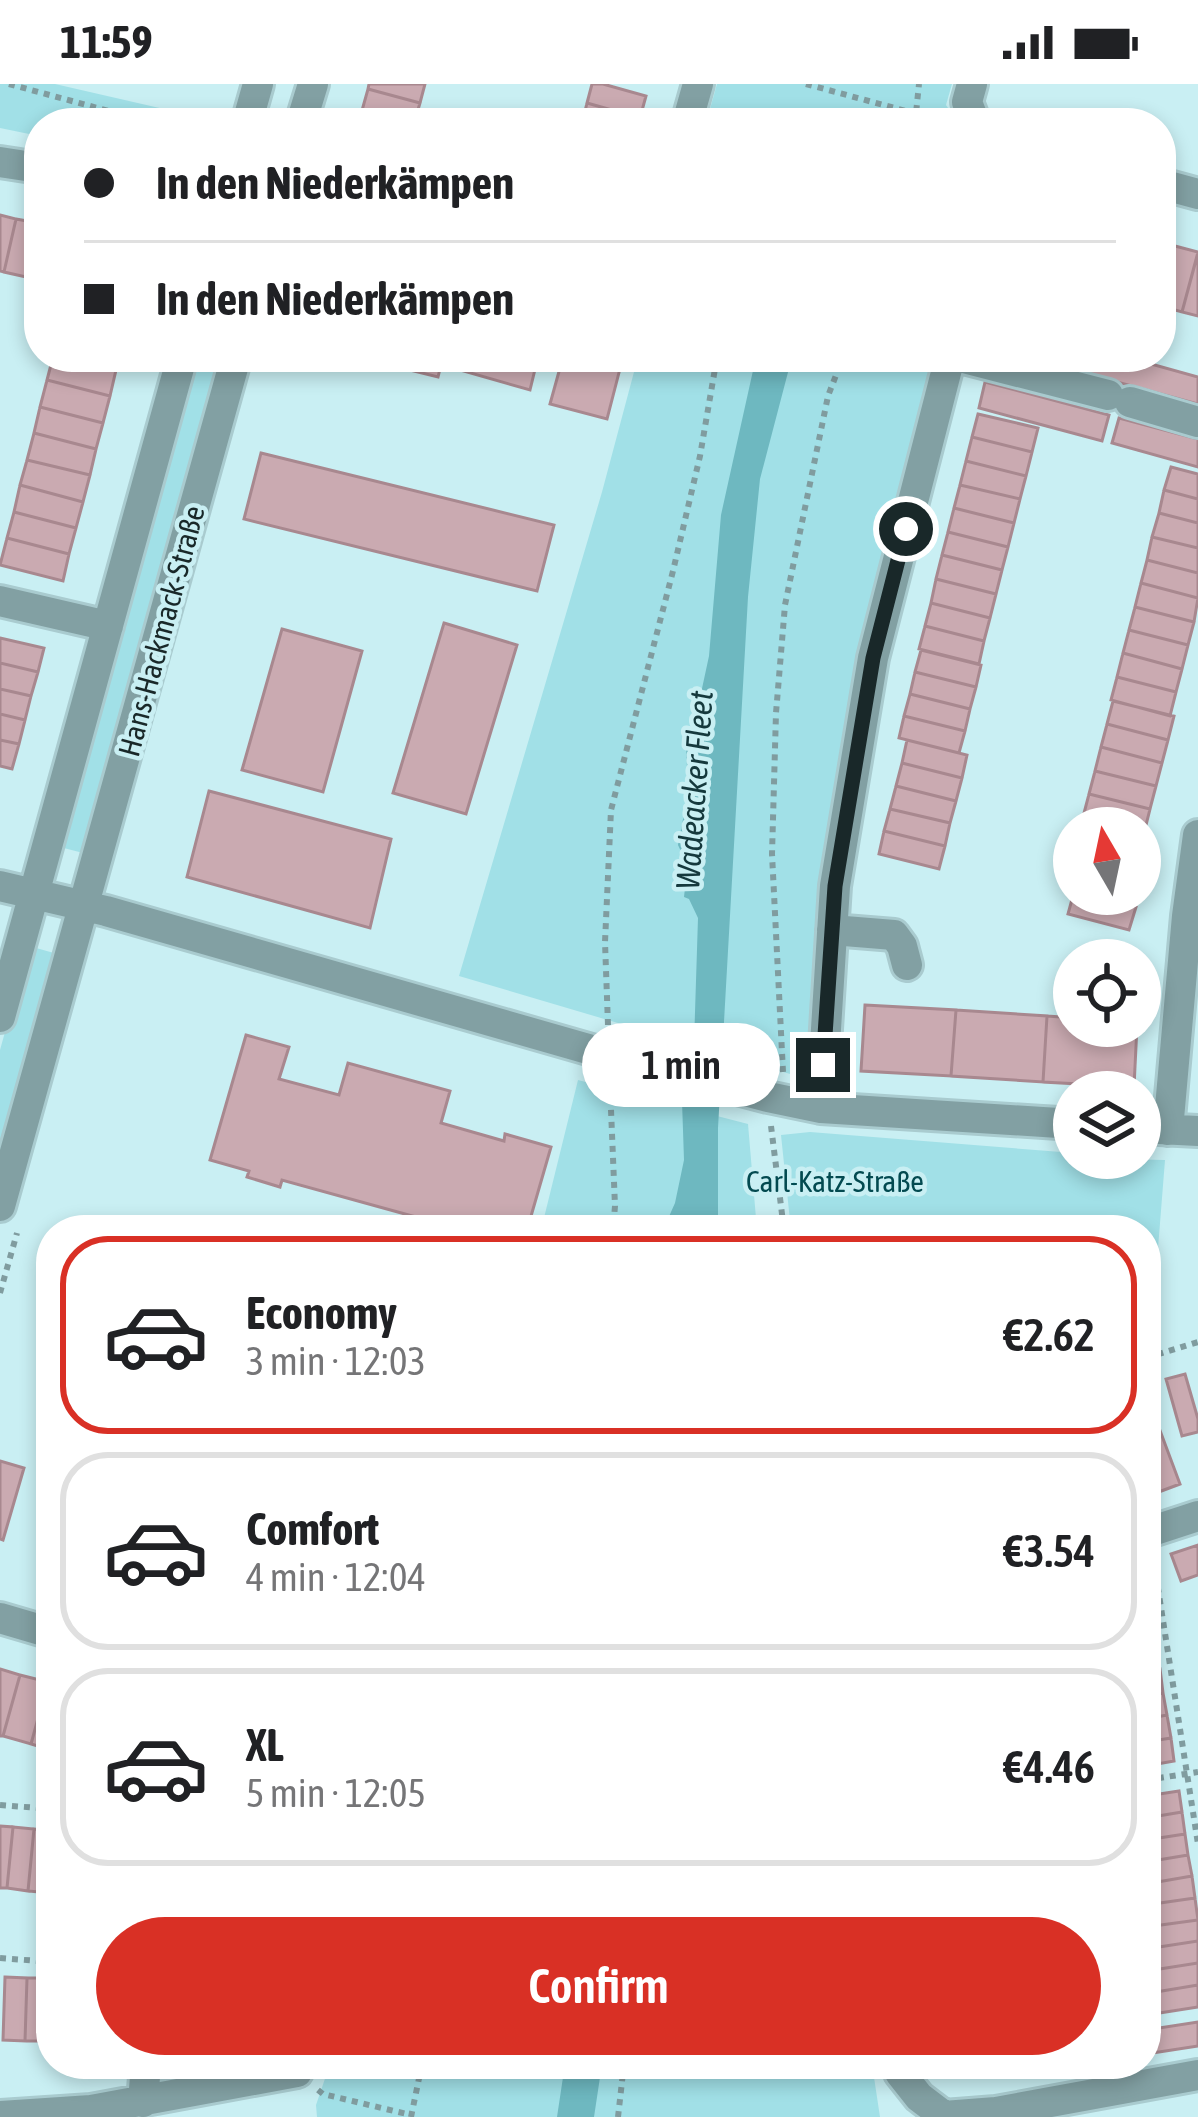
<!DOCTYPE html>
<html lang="en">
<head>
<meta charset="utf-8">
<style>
	body { margin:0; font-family:"Asap Condensed",sans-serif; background:#f6f6f6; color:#202124; height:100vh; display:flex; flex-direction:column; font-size:45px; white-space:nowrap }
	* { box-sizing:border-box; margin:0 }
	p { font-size:39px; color:#757577 }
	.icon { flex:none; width:66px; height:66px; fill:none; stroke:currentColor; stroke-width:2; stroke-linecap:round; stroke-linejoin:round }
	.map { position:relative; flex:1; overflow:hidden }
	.details { position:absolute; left:36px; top:1131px; width:1125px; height:864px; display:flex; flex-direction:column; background:#fff; border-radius:48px; box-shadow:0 6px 18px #0003 }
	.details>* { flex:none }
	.guide { position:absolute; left:24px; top:24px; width:1152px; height:264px; border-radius:48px; box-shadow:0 6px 18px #0003; display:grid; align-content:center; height:264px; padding:0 60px; background:#fff }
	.needle { width:78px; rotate:351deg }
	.fabs { position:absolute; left:1053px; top:723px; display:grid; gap:24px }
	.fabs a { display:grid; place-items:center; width:108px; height:108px; border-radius:50%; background:#fff; box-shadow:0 6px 18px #0003; font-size:60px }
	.end { position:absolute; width:54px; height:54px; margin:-27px; border:15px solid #192829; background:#fff; box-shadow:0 0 0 6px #fff }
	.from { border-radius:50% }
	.bubble { position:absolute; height:84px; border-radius:42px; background:#fff; box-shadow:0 6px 18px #0003; font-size:39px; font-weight:600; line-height:84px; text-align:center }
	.guide b { display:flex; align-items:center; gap:42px; height:114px; font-size:45px }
	.guide b+b { border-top:3px solid #e0e0e0 }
	.guide i { width:30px; height:30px; background:#202124 }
	ul { padding:21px 0 0; list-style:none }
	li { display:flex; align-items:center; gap:36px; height:198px; margin:0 24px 18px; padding:0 36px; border:6px solid #e0e0e0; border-radius:48px }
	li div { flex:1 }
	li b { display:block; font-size:45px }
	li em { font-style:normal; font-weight:600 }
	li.on { border-color:#d93025 }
	li>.icon { width:108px; height:108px; stroke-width:1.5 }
	.action { display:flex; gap:24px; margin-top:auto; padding:24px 60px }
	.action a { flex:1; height:138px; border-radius:72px; background:#d93025; color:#fff; font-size:48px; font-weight:600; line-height:138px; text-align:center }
	.status { display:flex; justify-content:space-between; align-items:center; height:84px; padding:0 60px; background:#fff; direction:ltr }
	.status svg { height:33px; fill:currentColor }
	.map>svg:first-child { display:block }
	.green { fill:#a1e0e7 }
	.water { fill:#6eb8c0 }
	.building { fill:#caaab1; stroke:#a8888f; stroke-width:3 }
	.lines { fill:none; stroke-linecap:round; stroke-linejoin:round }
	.minor-casing { stroke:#a9cbcf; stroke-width:36 }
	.path { stroke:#809c9f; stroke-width:6; stroke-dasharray:6 6; stroke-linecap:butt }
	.minor { stroke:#82a0a3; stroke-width:30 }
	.route { stroke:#192829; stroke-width:15 }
	.labels { text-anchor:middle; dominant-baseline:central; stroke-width:9; stroke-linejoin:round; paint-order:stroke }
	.street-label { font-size:30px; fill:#192829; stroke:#c9eff3 }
	.park-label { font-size:30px; fill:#034a50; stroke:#c9eff3 }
	.water-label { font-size:33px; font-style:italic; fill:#15393d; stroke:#c9eff3 }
</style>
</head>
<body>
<div class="status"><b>11:59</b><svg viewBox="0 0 49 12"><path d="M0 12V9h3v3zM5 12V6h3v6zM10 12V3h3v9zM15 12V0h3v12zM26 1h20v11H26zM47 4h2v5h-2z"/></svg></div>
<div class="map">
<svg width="1198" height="2033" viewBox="0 0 1198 2033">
	<rect width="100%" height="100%" fill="#c9eff3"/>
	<path class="green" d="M0 0H55L203 34V39H39V52L0 44Z
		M717 0H952L946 21 958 39H706Z
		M191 273H226L87 770 56 762Z
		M638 273H937L812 976 807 987 797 992 459 892 602 408Z
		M29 862 61 871 0 1090V966Z
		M578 996 748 1040 757 1146H541Z
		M810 1048 1074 1069V1074L1165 1076 1151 1253 1146 1255V1146H791L781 1051Z
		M330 1980H872L880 2033H317L316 2021Z"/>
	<path class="water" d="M756 273H792L760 395 748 513 718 1044V1146H663L675 1119 684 1076 682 1017 694 960 698 834 689 815 684 813 686 795 691 789 678 761 688 709 686 659 695 637 709 572 721 431Z
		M565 1980H602L594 2033H557Z"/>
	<path class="building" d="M369 0H425L420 19 368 5Z
		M592 0H603L646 12 640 34 587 19Z
		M368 5 420 19 414 39H391L361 30Z
		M587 19 640 34 638 39H582Z
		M0 131 16 135 4 188 0 187Z
		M16 135 38 139 26 193 4 188Z
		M38 139 39 140V196L26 193Z
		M1161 158 1175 162 1161 211Z
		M1175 162 1198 168 1182 228 1161 222V211Z
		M1198 169V232L1182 228Z
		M53 273H66L116 286 110 312 47 296Z
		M383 273H443L438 293 381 279Z
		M463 273H538L530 306 460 286Z
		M563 273H623L607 335 550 320Z
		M1025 273H1126L1198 293V320Z
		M47 296 110 312 103 339 40 323Z
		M985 298 1109 331 1102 357 979 324Z
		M40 323 103 339 96 365 34 349Z
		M978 330 1038 344 1032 368 972 353Z
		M1119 334 1198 355V383L1112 359Z
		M34 349 96 365 90 391 27 376Z
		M972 353 1032 368 1026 392 966 377Z
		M261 369 554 441 537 507 244 435Z
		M27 376 90 391 83 418 20 401Z
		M966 377 1026 392 1020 415 960 401Z
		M1171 383 1198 390V415L1164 406Z
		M20 401 83 418 76 444 14 428Z
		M960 401 1020 415 1014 439 954 424Z
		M1164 406 1198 415V439L1159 429Z
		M954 424 1014 439 1008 463 948 448Z
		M14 428 76 444 69 470 7 454Z
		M1159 429 1198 439V464L1152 453Z
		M948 448 1008 463 1002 486 942 471Z
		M1152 453 1198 464V489L1147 476Z
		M7 454 69 470 63 497 0 481Z
		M942 471 1002 486 996 510 936 495Z
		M1147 476 1198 489V514L1141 499Z
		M936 495 996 510 990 534 931 519Z
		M1141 499 1198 514 1194 538 1135 523Z
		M931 519 990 534 984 557 925 542Z
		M1135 523 1194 538 1188 561 1129 546Z
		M444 539 517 561 466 730 393 709Z
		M925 542 984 557 979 580 919 565Z
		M282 545 362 567 323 708 242 686Z
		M1129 546 1188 561 1182 585 1123 569Z
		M0 554 44 564 38 588 0 579Z
		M921 566 981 581 976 603 915 588Z
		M1123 569 1182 585 1176 608 1117 593Z
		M0 579 38 588 31 612 0 605Z
		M915 588 976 603 970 625 910 610Z
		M1117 593 1176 608 1170 632 1111 616Z
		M0 605 31 612 25 636 0 630Z
		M910 610 970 625 965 647 904 632Z
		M1113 617 1174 632 1168 656 1107 640Z
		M0 630 25 636 19 660 0 656Z
		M904 632 965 647 959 669 899 654Z
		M1107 640 1168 656 1162 679 1101 663Z
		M0 656 19 660 12 685 0 682Z
		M907 656 967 671 962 694 902 679Z
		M1101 663 1162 679 1156 702 1095 687Z
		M902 679 962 694 956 717 896 702Z
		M1095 687 1156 702 1150 725 1089 710Z
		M896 702 956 717 950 739 890 725Z
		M209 707 391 755 370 844 187 793Z
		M1089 710 1150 725 1144 749 1140 748V744H1126L1083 733Z
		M890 725 950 739 945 762 884 747Z
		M884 747 945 762 939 785 879 770Z
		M1074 808 1136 823 1129 846 1068 830Z
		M865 921 956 926 951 992 861 987Z
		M956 926 1047 932 1043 998 951 992Z
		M1047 932 1074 934V942H1137L1134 1003 1043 998Z
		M246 951 289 963 279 995 339 1011 348 979 450 1007 441 1039 504 1057 505 1050 551 1063 527 1146H452V1143L282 1096 280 1103 247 1093 249 1087 210 1076Z
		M1185 1290 1198 1335V1348L1182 1352 1166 1295Z
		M1149 1317 1180 1400 1156 1409 1146 1383V1318Z
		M0 1377 24 1384 3 1456 0 1455Z
		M1198 1461V1491L1181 1497 1171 1470Z
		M0 1585 20 1591 3 1652H0Z
		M1160 1585 1163 1609 1146 1611V1587Z
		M20 1591 48 1598 31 1660 3 1652Z
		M48 1598 51 1599V1666L31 1660Z
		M1163 1609 1167 1631 1146 1635V1611Z
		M1167 1631 1171 1654 1146 1658V1635Z
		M1171 1654 1174 1677 1146 1682V1658Z
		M1179 1707 1182 1728 1146 1734V1712Z
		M1182 1728 1185 1750 1146 1756V1734Z
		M0 1742 13 1743 7 1804H0Z
		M13 1743 34 1745 28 1807 7 1804Z
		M34 1745 51 1747 50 1809 28 1807Z
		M1185 1750 1188 1771 1146 1778V1756Z
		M1188 1771 1192 1792 1146 1800V1778Z
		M1192 1792 1195 1814 1146 1821V1800Z
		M1195 1814 1198 1836 1146 1843V1821Z
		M1198 1836V1857L1146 1865V1843Z
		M1198 1857V1879L1147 1887 1146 1865Z
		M1198 1879V1901L1150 1909 1147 1887Z
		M5 1893 27 1894 25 1957 3 1956Z
		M27 1894H49L47 1957H25Z
		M1198 1901V1923L1153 1930 1150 1909Z
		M1198 1938V1962L1146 1970V1946Z"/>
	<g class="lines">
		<g class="minor-casing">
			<path id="minor" d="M972 0 967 18 975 39
				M247 39 258 0
				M301 39 313 0
				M687 39 698 0
				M0 78 39 84
				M1161 100 1198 110
				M960 273 1108 311
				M1130 318 1198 338
				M0 517 108 542
				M0 802 106 827 609 971 768 1013 821 1024 1074 1040
				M832 846 894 851 902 862 907 881
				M0 933 182 273
				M821 1024 835 802 873 574 950 273
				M1140 1044 1198 1047
				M1168 1046 1187 832 1198 751
				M0 1122 236 273
				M1146 1449 1198 1432
				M0 1534 51 1549
				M898 1980 900 1989 919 2013 944 2032 996 2028 1198 1991
				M143 2018 146 1980
				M0 2032 91 2026 297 1988 301 1980"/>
		</g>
		<path class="path" d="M9 0 153 39
			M806 0 939 36
			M915 39 919 0
			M608 941 605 858 611 726 673 487 700 372 717 273
			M783 988 772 770 776 629 785 521 828 312 843 273
			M610 1002 615 1122 613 1146
			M771 1042 784 1146
			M0 1209 17 1149
			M1146 1274 1198 1258
			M1154 1479 1198 1760
			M1146 1696 1198 1688
			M0 1721 51 1725
			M0 1874 51 1878
			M318 2006 323 2010 411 2031
			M411 2033 422 1980
			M618 2033 624 1980"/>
		<use href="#minor" class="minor"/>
	</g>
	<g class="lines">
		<path class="route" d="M823 981 835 802 873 574 906 445"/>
	</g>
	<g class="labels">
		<g class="street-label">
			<text transform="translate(161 547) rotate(-75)">Hans-Hackmack-Straße</text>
		</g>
		<g class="park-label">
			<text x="835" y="1097">Carl-Katz-Straße</text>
		</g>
		<g class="water-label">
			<text transform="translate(694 706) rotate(-86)">Wadeacker Fleet</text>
		</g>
	</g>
</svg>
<div class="fabs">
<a><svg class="needle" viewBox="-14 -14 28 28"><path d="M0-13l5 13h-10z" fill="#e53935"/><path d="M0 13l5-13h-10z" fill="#757577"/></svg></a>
<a><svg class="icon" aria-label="locate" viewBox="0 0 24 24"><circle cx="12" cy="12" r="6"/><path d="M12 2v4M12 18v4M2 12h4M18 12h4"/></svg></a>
<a><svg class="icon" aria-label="layers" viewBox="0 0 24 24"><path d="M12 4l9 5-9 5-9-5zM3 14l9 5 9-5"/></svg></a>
</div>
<i class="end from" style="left:906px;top:445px"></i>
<i class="end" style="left:823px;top:981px"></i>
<div class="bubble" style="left:582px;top:939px;width:198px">1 min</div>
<div class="guide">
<b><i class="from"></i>In den Niederkämpen</b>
<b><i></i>In den Niederkämpen</b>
</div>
<section class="details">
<ul>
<li class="on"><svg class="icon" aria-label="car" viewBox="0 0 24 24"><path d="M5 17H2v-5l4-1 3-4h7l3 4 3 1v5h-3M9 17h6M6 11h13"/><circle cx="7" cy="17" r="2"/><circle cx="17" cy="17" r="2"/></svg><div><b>Economy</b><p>3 min · 12:03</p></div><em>€2.62</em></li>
<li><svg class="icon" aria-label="car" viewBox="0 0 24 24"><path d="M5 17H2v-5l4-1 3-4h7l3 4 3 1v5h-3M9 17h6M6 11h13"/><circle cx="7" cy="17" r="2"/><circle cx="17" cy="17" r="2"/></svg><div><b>Comfort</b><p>4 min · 12:04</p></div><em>€3.54</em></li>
<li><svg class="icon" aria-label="car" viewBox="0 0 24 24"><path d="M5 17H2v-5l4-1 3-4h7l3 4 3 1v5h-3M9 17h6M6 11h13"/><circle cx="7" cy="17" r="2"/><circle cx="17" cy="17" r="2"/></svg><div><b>XL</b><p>5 min · 12:05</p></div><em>€4.46</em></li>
</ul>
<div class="action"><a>Confirm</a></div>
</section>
</div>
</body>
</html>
